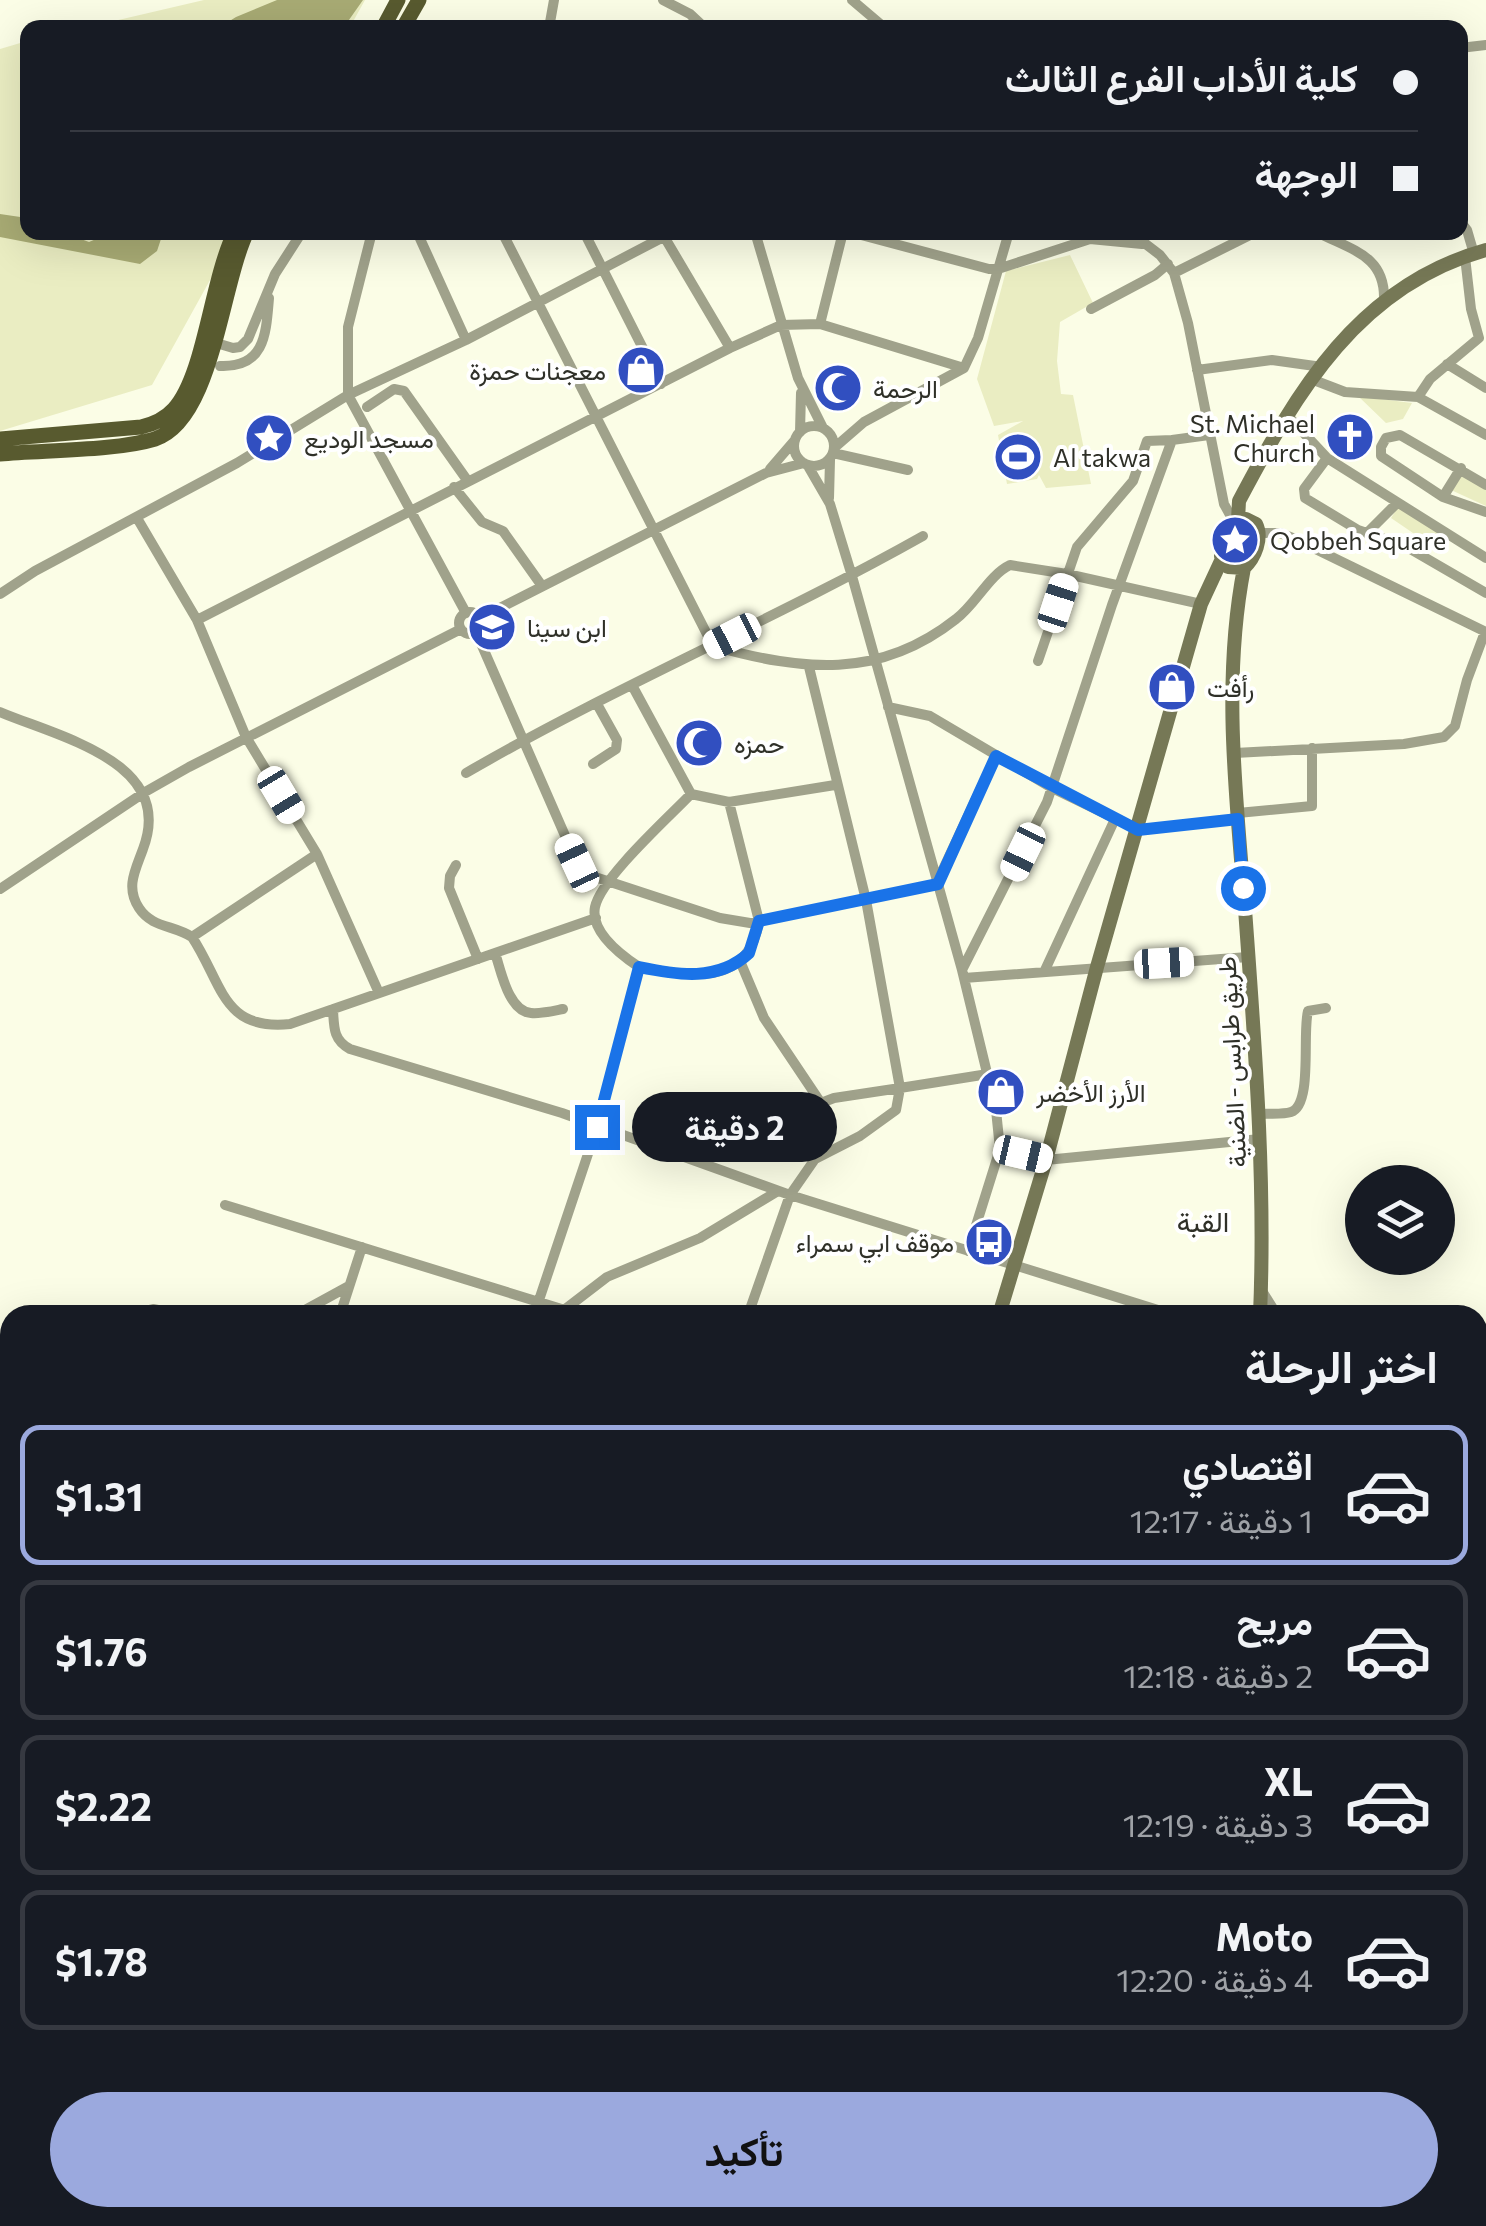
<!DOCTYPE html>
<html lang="ar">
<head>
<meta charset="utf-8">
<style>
	body { margin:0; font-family:Commissioner,Vazirmatn,sans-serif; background:#242831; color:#f1f3f6; direction:rtl; height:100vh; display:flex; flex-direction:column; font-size:38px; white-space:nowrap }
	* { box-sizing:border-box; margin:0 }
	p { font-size:32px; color:#9ea1a6 }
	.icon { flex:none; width:55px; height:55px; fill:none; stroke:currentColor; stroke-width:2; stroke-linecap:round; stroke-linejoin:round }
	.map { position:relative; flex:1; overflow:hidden; direction:ltr }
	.panel { position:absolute; left:0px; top:1305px; width:1488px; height:922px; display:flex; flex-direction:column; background:#171b24; border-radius:30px 30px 0 0; box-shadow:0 10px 40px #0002; direction:rtl }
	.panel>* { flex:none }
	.hud { position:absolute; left:20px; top:20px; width:1448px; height:220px; border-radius:20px; box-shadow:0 10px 40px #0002; direction:rtl; display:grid; align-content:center; height:220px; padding:0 50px; background:#171b24 }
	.controls { position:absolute; left:1345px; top:1165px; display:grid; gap:20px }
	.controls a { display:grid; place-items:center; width:110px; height:110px; border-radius:50%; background:#171b24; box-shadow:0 10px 40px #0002; font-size:50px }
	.end { position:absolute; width:45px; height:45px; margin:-22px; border:12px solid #1a73e8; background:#fff; box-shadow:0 0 0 5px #fff }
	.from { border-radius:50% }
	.bubble { position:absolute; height:70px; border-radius:35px; background:#171b24; box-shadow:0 10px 40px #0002; font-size:32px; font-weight:700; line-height:70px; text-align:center; direction:rtl }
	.car { position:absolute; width:30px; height:60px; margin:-30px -15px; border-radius:12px; box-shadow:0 0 8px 2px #0007; background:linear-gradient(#fff 24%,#345 0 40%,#fff 0 76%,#345 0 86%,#fff 0) }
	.hud b { display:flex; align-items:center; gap:35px; height:95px; font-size:38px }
	.hud b+b { border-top:2px solid #363941 }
	.hud i { width:25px; height:25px; background:#f1f3f6 }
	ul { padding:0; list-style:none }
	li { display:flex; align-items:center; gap:30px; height:140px; margin:0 20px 15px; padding:0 30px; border:5px solid #363941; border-radius:20px }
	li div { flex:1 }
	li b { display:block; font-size:38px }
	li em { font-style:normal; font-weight:700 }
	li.active { border-color:#9ba9de }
	li>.icon { width:90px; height:90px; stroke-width:1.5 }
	h2 { padding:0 50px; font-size:45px; line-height:120px }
	.button { display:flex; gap:20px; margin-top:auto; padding:20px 50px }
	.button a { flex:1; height:115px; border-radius:60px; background:#9ba9de; color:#111; font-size:40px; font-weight:700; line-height:115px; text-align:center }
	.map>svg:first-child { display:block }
	.built { fill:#f0f3d5 }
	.green { fill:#eaedc2 }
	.water { fill:#a8ab74 }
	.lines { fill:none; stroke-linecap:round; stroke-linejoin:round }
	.street { stroke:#a0a28b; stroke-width:10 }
	.secondary { stroke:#767856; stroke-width:14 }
	.primary { stroke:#585a2f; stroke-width:15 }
	.route { stroke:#1a73e8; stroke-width:12 }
	.labels { text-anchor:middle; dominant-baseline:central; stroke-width:8; stroke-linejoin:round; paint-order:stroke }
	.poi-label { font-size:25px; fill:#2f3028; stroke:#fff; text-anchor:start }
	.street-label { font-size:25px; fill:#2f3028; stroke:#fff }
	.neighbourhood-label { font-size:28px; fill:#2f3028; stroke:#fff }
</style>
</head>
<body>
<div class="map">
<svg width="1486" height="2226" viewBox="0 0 1486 2226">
	<rect width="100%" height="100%" fill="#fbfde6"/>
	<path class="built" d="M1486 1676V1820L1478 1822V1678Z"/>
	<path class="green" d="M204 0H365L350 27 84 28Z
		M27 41 28 232 236 233 152 385 0 431V49Z
		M1070 255 1093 303 1060 322 1057 361 1061 394 1073 395 1091 484 1046 488 1039 475 1037 479 1007 484 998 435 1023 421 994 426 977 379 1006 271Z
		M1358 396 1412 403 1403 419 1386 423Z
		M1463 472 1486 487V506L1451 490Z
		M1398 507 1444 536 1435 548 1391 518Z"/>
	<path class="water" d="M277 0H363L344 27H220L236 17Z
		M0 214 27 218 28 232 65 233 89 242 110 233H163L157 251 140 264 0 237Z"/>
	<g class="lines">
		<path class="street" d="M663 0 690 14 705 28
			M852 0 885 28
			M549 28 554 0
			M1460 48 1486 45
			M1460 221 1467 230 1474 254
			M372 232 348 327V395L466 613
			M417 232 466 340
			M502 232 713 646C801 671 879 680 956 619 976 604 989 575 1010 565L1067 574 1201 604
			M584 232 661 384
			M755 232 798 378 823 428
			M850 232 989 269H998L1090 239
			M1065 232 1090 239 1142 244
			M1130 232 1160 255 1174 273 1188 323 1224 504 1234 522
			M1317 232C1351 250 1385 255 1384 299
			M662 233 730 348
			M1174 273 1256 232
			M1091 309 1155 275 1168 264
			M820 324 964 368
			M213 342 233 348 240 347 248 339 275 274 302 232
			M1447 364 1486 388
			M220 366C265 368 266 334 269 298
			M1197 370 1272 360 1322 367
			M1311 379 1345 392 1418 397 1486 435
			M1418 397 1430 379 1479 338 1471 309 1465 257
			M367 407 394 389 404 391 467 480
			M1287 415 1327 458
			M794 446a20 20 0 1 1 40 0a20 20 0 1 1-40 0Z
			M800 432 801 393
			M834 448 864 422 964 368 978 338 1009 232
			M833 453 908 470
			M808 466 830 504 852 576 962 970 996 1110 1000 1149 968 1251
			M770 469 795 440
			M1486 485 1400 435 1386 438 1381 447V456L1443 497 1486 512
			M454 487 482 522 503 531 542 586
			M1443 497 1461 468
			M829 498 830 460
			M137 518 197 620 246 737 317 854 379 993
			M1368 532 1397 503
			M1260 533H1280L1295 539 1486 632
			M1486 558 1327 458 1304 489 1305 498 1358 530 1405 546 1486 593
			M0 594 35 571 237 463 348 395 466 340 673 232
			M459 623a11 11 0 1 1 22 0a11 11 0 1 1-22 0Z
			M480 618 766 473 804 463
			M197 620 730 348 781 325 820 324 843 232
			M476 632 577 863 595 877 720 918 750 923 938 884
			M1038 661 1077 547 1133 481 1147 441 1172 440
			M809 667 866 900 900 1088 988 1074
			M633 687 691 794 729 802 835 785
			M888 707 930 716 1052 788 1139 830 1238 819
			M0 712C59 737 176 762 143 849 136 869 125 887 139 908 152 928 174 925 192 937 223 984 222 1031 290 1024L596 918
			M1235 753 1404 744 1444 737 1455 726 1467 680 1485 632
			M593 764 616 749 617 740 597 704
			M466 773C614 687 774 620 923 536
			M1238 813 1312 806V748
			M456 865 450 876 449 888 478 959
			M938 880 996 756
			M0 889 145 792 189 767 461 629
			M192 937 317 854
			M495 953C501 970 508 1011 531 1013 541 1014 553 1011 563 1009
			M740 961 764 1018 821 1103
			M639 967C621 955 590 932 595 907 601 878 669 817 691 794
			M962 970 1047 802 1112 605 1172 440 1209 435
			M1045 970 1115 819
			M964 978 1248 957
			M333 1009C334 1027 333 1040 350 1049L562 1113 790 1195 1174 1315
			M1258 1114C1268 1113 1282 1115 1291 1112 1313 1105 1302 1033 1308 1011L1326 1008
			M1000 1149 1046 1160 1260 1139
			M225 1205 581 1315
			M1262 1291 1277 1315
			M564 1310 607 1277 700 1238 778 1191
			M128 1315 153 1309 183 1315
			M296 1315 349 1286
			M340 1315 362 1247
			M534 1315 597 1127 639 967C690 977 749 987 759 921L729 802
			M748 1315 790 1195 815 1159 860 1136 896 1110 900 1088 834 1098 821 1103 815 1159
			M0 1396 10 1416
			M1478 1467 1486 1465
			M0 1778 10 1787
			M1478 1828 1486 1825
			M0 1853H10
			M1478 1966 1486 1988
			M0 2126 10 2139
			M1478 2191 1486 2186
			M77 2218 84 2226
			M272 2218 273 2226
			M384 2218 389 2226
			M286 2226 299 2218
			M454 2226 461 2218
			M843 2226 850 2218
			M900 2226 908 2218
			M1439 2226 1442 2218"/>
		<path class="secondary" d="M1238 520 1239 501C1297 391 1359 285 1486 250
			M1244 568 1228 567 1221 556 1231 526 1246 519 1256 524C1263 538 1255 558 1244 568 1223 676 1235 787 1244 895 1254 1035 1266 1175 1260 1315
			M999 1315 1046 1160 1097 967 1201 604 1221 561
			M615 2226 618 2218
			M1196 2226 1197 2218"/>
		<path class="primary" d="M383 28 398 0
			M403 28 419 0
			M0 439 141 427C154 424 165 419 174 409 205 375 211 279 235 232
			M0 454C43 450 116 451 155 439 213 420 221 285 247 232"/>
	</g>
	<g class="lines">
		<path class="route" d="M597 1127 639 967C677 975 718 982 749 953L759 921 938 884 996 756 1138 830 1238 819 1243 888"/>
	</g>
	<defs>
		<g id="shop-disc" transform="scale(2.5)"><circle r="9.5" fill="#314fc0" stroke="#fff"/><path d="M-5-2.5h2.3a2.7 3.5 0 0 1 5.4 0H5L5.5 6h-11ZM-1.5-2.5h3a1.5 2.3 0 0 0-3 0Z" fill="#fff"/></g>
		<g id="mosque-disc" transform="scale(2.5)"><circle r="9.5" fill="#314fc0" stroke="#fff"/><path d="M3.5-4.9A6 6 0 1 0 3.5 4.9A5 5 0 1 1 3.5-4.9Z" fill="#fff"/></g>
		<g id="church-disc" transform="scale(2.5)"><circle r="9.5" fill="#314fc0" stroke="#fff"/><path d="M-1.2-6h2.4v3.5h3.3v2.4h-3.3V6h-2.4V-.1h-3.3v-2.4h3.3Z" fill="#fff"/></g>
		<g id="sight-disc" transform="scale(2.5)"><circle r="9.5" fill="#314fc0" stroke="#fff"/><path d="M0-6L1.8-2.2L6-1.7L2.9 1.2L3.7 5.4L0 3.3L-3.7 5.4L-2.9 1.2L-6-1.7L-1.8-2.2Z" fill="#fff"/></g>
		<g id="stadium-disc" transform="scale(2.5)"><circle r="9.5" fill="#314fc0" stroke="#fff"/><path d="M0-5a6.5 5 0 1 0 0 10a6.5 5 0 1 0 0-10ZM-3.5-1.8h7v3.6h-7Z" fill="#fff"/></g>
		<g id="school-disc" transform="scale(2.5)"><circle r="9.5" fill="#314fc0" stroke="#fff"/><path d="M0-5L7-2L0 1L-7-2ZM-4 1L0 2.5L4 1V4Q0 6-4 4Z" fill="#fff"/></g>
		<g id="bus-disc" transform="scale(2.5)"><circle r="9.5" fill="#314fc0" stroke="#fff"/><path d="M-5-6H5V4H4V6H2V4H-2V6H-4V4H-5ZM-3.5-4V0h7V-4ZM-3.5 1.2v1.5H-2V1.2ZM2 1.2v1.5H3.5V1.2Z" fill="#fff"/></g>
	</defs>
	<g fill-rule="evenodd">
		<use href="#shop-disc" x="641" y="370"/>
		<use href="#mosque-disc" x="838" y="388"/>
		<use href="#church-disc" x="1350" y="437"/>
		<use href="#sight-disc" x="269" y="438"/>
		<use href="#stadium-disc" x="1018" y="457"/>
		<use href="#sight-disc" x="1235" y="540"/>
		<use href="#school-disc" x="492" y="627"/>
		<use href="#shop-disc" x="1172" y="687"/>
		<use href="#mosque-disc" x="699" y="743"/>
		<use href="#shop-disc" x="1001" y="1092"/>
		<use href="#bus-disc" x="989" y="1242"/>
	</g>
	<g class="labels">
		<g class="poi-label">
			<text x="606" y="370" text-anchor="end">معجنات حمزة</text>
			<text x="873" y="388">الرحمة</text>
			<text x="1315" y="423" text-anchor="end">St. Michael<tspan x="1315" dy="29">Church</tspan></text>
			<text x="304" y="438">مسجد الوديع</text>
			<text x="1053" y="457">Al takwa</text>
			<text x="1270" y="540">Qobbeh Square</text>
			<text x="527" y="627">ابن سينا</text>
			<text x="1207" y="687">رأفت</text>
			<text x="734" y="743">حمزه</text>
			<text x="1036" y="1092">الأرز الأخضر</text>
			<text x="954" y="1242" text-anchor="end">موقف ابي سمراء</text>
		</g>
		<g class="street-label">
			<text transform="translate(1231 1062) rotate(-93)">طريق طرابس - الضنية</text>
		</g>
		<g class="neighbourhood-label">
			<text x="1203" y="1221">القبة</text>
		</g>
	</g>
</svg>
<div class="controls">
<a><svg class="icon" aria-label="layers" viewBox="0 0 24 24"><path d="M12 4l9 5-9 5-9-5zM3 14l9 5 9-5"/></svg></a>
</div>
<i class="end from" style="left:1243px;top:888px"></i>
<i class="end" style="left:597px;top:1127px"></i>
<div class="bubble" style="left:632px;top:1092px;width:205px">2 دقيقة</div>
<i class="car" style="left:1058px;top:603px;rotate:18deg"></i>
<i class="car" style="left:732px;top:636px;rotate:243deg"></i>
<i class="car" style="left:281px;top:795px;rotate:149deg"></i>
<i class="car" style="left:1023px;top:852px;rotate:206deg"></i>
<i class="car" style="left:577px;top:863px;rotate:335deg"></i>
<i class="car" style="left:1164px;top:963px;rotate:87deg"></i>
<i class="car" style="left:1023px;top:1154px;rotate:103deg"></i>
<div class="hud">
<b><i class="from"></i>كلية الأداب الفرع الثالث</b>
<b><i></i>الوجهة</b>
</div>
<section class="panel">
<h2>اختر الرحلة</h2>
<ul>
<li class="active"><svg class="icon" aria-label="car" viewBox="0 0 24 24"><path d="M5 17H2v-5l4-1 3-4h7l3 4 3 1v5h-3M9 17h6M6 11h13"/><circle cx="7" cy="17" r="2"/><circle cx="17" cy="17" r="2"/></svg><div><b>اقتصادي</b><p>1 دقيقة · 12:17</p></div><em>$1.31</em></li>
<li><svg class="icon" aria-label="car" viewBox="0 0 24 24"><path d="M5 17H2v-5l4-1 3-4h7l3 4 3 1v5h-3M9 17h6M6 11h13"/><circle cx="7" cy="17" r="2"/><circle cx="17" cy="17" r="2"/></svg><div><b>مريح</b><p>2 دقيقة · 12:18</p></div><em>$1.76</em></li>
<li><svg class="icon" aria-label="car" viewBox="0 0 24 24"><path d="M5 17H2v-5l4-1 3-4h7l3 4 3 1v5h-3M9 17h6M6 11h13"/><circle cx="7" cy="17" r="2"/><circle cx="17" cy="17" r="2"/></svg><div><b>XL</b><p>3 دقيقة · 12:19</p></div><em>$2.22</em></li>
<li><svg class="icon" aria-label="car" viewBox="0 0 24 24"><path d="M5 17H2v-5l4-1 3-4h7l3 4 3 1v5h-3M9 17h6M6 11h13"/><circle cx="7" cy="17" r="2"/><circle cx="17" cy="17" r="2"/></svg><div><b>Moto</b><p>4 دقيقة · 12:20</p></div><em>$1.78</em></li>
</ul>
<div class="button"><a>تأكيد</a></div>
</section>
</div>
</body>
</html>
